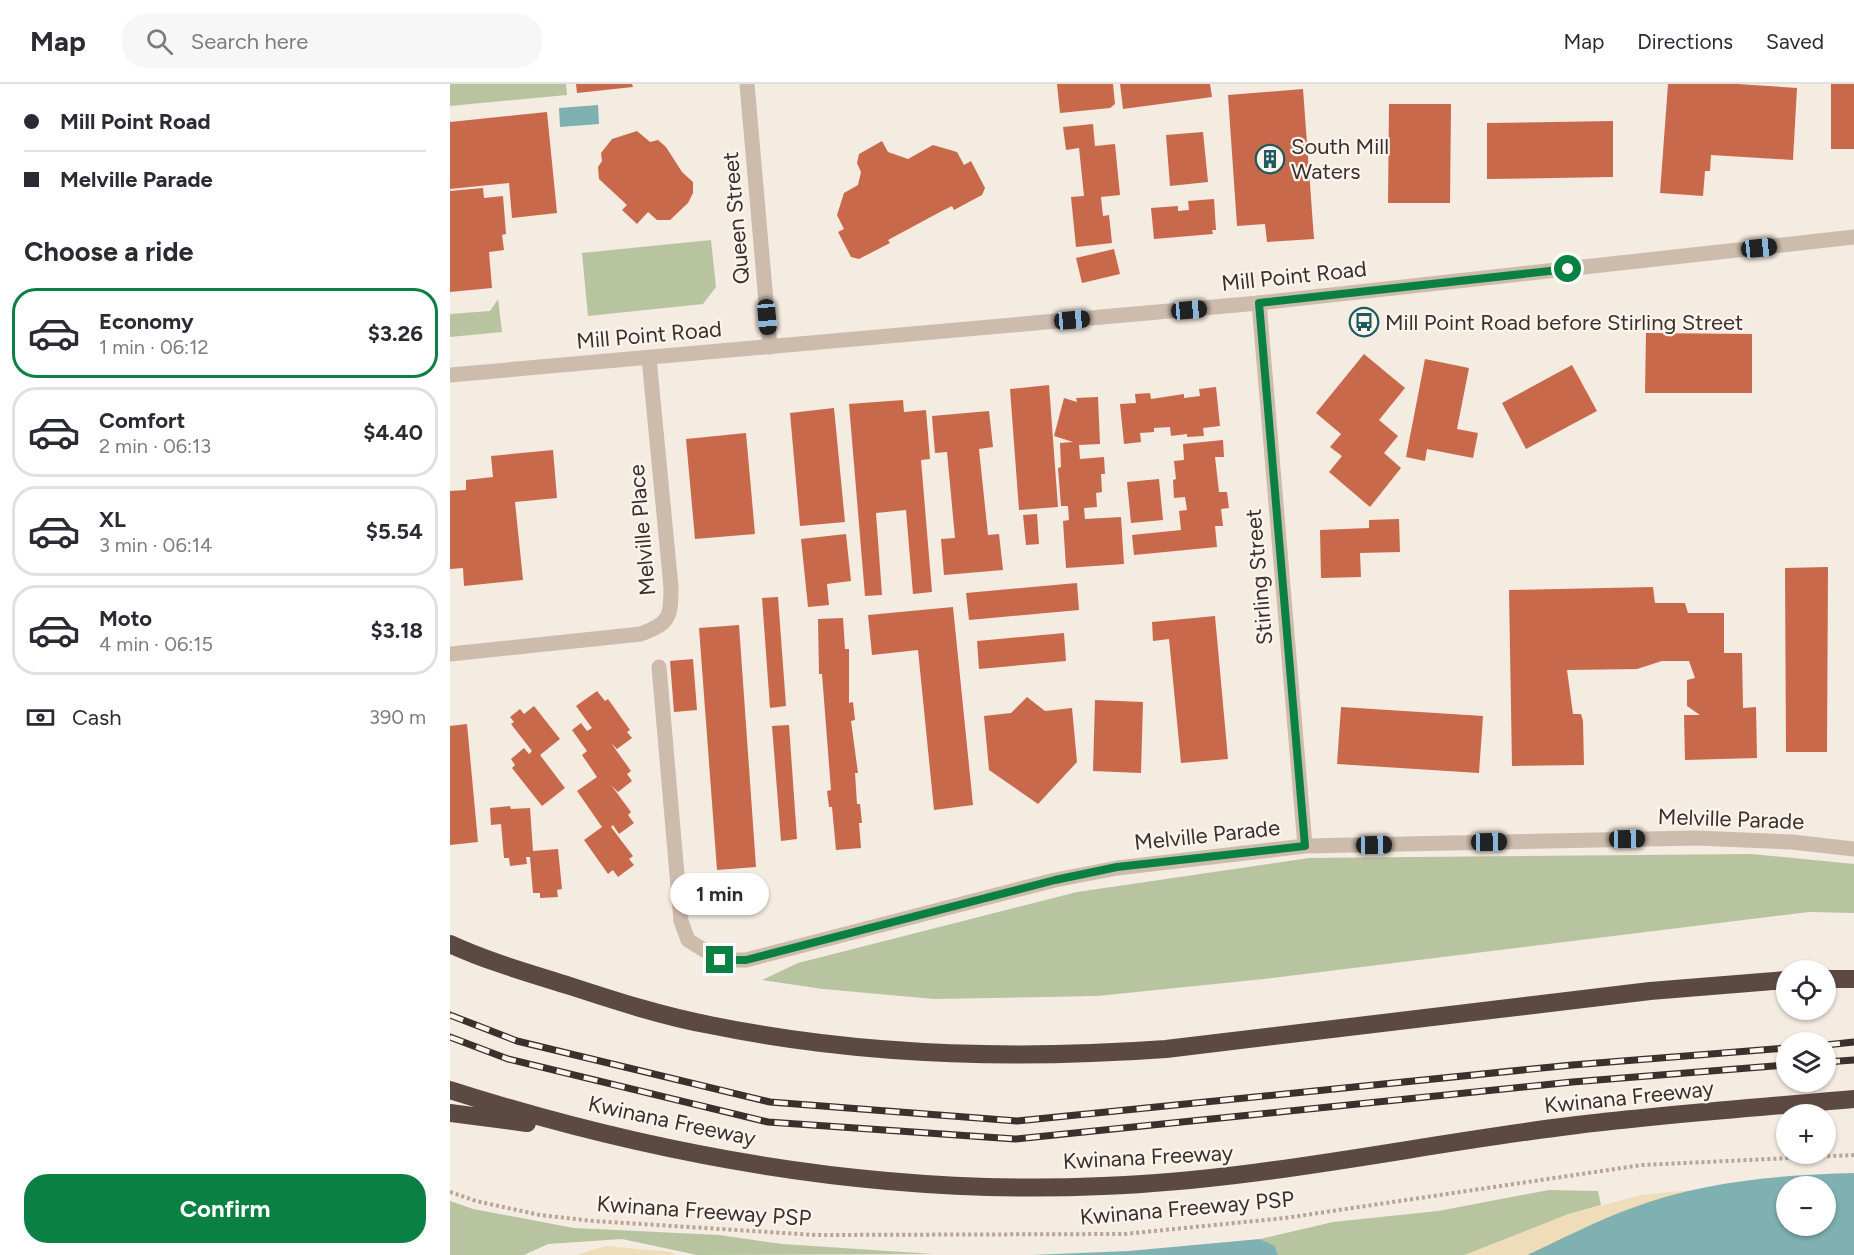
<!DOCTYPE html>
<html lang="en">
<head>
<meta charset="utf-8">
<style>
	body { margin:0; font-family:Figtree,sans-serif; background:#f7f7f7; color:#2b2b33; height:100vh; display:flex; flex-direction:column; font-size:22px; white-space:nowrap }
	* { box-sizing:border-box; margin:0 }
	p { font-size:20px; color:#7c7c81 }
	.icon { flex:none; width:33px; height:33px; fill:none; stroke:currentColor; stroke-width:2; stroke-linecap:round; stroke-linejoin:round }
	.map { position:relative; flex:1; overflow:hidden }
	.side { display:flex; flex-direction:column; background:#fff; width:450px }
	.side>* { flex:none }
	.banner { display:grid; align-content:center; height:132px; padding:0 24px; background:#fff }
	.tools { position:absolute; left:1326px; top:876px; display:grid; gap:12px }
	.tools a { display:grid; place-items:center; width:60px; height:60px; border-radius:50%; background:#fff; box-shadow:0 2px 4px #0004; font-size:30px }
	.end { position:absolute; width:27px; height:27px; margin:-14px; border:8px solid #0b8043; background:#fff; box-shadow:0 0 0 3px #fff }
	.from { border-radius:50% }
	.bubble { position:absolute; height:42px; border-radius:21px; background:#fff; box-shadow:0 2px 4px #0004; font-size:20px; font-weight:700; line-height:42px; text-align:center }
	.car { position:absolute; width:18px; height:36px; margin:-18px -9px; border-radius:8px; box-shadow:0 0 4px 2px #0007; background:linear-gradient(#222 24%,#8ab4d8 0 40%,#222 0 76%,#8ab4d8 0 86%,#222 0) }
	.banner b { display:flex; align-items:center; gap:21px; height:57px; font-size:22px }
	.banner b+b { border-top:2px solid #e1e1e2 }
	.banner i { width:15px; height:15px; background:#2b2b33 }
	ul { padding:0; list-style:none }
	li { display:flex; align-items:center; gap:18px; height:90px; margin:0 12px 9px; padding:0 12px; border:3px solid #e1e1e2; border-radius:24px }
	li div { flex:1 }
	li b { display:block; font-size:22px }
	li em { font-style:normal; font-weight:700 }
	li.selected { border-color:#0b8043 }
	li>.icon { width:54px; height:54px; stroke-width:1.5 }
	h2 { padding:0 24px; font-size:27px; line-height:72px }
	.pay { display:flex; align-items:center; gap:15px; height:66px; padding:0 24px; font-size:22px }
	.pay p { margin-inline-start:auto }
	.button { display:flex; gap:12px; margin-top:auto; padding:12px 24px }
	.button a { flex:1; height:69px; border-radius:24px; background:#0b8043; color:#fff; font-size:24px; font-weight:700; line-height:69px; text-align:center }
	header { display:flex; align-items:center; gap:36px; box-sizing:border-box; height:84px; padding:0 30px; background:#fff; border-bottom:2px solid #e1e1e2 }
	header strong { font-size:28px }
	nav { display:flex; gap:33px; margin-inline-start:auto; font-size:21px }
	.search { width:420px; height:54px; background:#f7f7f7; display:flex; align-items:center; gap:15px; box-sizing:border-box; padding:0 21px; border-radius:24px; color:#7c7c81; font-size:22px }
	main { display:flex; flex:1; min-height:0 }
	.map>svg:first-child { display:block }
	.green { fill:#b8c4a0 }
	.sand { fill:#efdcb8 }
	.water { fill:#7fb0b2; fill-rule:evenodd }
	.building { fill:#c8694b }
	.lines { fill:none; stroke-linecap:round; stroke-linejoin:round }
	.path { stroke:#b9a596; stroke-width:4; stroke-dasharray:3 3; stroke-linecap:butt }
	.service { stroke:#cdbbac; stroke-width:15 }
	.minor { stroke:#cdbbac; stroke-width:15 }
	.tertiary { stroke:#cdbbac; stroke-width:15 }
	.motorway { stroke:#5c4a42; stroke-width:18 }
	.rail-casing { stroke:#3b302b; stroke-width:7 }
	.rail { stroke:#fbf5ee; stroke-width:4.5; stroke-dasharray:14; stroke-linecap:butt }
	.route { stroke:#0b8043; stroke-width:8 }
	.labels { text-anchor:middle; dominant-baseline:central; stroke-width:4.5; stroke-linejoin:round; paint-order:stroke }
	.poi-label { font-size:22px; fill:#3b302b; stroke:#fbf5ee; text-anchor:start }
	.street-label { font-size:22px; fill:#3b302b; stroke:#fbf5ee }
</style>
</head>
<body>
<header>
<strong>Map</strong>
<div class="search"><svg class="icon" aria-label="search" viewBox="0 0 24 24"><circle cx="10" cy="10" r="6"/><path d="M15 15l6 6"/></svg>Search here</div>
<nav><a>Map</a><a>Directions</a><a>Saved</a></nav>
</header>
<main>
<section class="side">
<div class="banner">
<b><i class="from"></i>Mill Point Road</b>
<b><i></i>Melville Parade</b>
</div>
<h2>Choose a ride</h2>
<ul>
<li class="selected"><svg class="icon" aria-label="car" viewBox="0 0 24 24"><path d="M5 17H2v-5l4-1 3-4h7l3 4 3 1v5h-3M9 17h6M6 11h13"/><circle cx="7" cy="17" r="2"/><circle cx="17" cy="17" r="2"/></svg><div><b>Economy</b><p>1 min · 06:12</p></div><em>$3.26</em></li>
<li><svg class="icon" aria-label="car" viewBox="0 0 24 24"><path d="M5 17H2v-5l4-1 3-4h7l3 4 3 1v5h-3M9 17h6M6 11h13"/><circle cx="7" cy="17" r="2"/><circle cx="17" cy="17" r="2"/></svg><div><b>Comfort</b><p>2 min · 06:13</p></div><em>$4.40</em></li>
<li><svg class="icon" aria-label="car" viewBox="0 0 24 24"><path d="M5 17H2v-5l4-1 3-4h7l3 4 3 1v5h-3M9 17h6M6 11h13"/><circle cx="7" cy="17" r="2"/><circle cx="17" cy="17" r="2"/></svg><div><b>XL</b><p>3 min · 06:14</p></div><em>$5.54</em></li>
<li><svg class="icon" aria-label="car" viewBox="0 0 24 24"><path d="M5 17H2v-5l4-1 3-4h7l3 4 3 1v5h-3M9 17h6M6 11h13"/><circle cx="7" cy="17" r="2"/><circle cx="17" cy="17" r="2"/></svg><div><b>Moto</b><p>4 min · 06:15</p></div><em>$3.18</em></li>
</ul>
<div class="pay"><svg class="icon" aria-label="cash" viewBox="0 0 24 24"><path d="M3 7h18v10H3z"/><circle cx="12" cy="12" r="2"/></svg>Cash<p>390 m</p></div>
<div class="button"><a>Confirm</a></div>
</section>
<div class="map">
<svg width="1404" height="1171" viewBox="0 0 1404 1171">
	<rect width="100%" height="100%" fill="#f4ebe1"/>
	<path class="green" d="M0 0H116L117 11 0 22Z
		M261 156 266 203 253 220 138 232 132 169Z
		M48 215 52 248 0 253V230L40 227Z
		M1301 770 1404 780V829L1359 828 814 895 647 912 484 915 373 905 312 896 348 879 627 808 859 774Z
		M1099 1106 1148 1107 1151 1121 1119 1130 1015 1171H828L825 1162 810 1155 883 1138 988 1127Z
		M0 1117 23 1125 124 1144 269 1151 332 1160 484 1170 247 1171 172 1155 98 1160 74 1171H0Z"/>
	<path class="sand" d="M1240 1106 1182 1124 1077 1171H1015L1119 1130 1192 1111Z
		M156 1162 221 1168 226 1171H126Z"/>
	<path class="water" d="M148 21 149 40 110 43 109 24Z
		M1404 1089V1171H1077C1112 1155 1146 1137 1182 1124 1252 1097 1330 1091 1404 1089ZM1336 1102H1376V1142H1336Z
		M810 1155 825 1162 828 1171H582L679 1167Z"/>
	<path class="building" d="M126 0H182L183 3 127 9Z
		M607 0H663L665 20 660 24 610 29Z
		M670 0H760L762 13 673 25Z
		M1218 0H1287L1347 4 1343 76 1261 71 1260 87H1255L1253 112 1210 109Z
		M1381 0H1404V65H1381Z
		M853 5 864 155 817 158 815 140 787 142 778 11Z
		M939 20H1001L1000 119H938Z
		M97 28 107 129 62 134 59 99 0 105V38Z
		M1163 37V93L1037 95V39Z
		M643 40 645 62 665 60 670 111 651 113 653 132 659 131 662 159 626 163 621 113 634 112 629 64 616 66 613 43Z
		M187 47 200 58 208 56 216 63 232 88 243 98V109L238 119 220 136H207L198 128 187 140 172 126 177 121 149 95 148 83 152 77 151 69 162 55Z
		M753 48 758 98 720 102 716 51Z
		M432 57 438 68 458 75 483 61 507 68 514 81 521 77 535 104 532 111 504 126 502 122 490 128 438 156 440 159 409 175 401 173 388 148 394 145 387 131 394 109 408 101 411 88 407 79 409 70Z
		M33 104 34 114 53 112 56 150 52 151 54 166 39 168 42 204 0 208V107Z
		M764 115 766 146H762L763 150 704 155 701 124 728 122V127L739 126 738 117Z
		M664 165 670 190 632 199 626 174Z
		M1196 249 1302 250V309H1195Z
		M914 270 955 304 929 336 948 352 934 369 951 384 920 423 879 388 892 372 880 363 891 350 866 329Z
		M975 275 1019 284 1007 345 1028 349 1023 374 977 365 975 377 956 373Z
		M1122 281 1147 327 1076 365 1052 319Z
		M599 301 608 423 569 426 560 305Z
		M766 303 770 342 753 344 754 352 737 353V350L721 352 720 343 704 344V348L690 349 691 358 674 360 670 320 686 319 685 310 700 309 701 315 734 310V314L750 312 749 305Z
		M648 313 650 360 629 361 630 375 654 373 655 390H651L652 408 646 409 647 423 634 424 635 435 671 433 674 480 616 484 613 437 619 436 618 422H611L608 384 611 383 610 359 623 358 604 352 614 314 627 318 626 314Z
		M453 316 454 328 476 326 480 375 471 376 482 508 463 510 456 426 426 429 432 511 415 512 399 320Z
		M384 324 395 438 350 442 340 329Z
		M539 327 543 363 529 365 538 451 549 450 553 486 494 491 491 455 505 454 497 368 485 369 482 332Z
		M296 349 305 450 245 455 236 355Z
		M773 356 774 373H765L769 408H777L779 424 771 425 773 442H765L767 463 684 471 682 451 731 446 729 427 737 426 735 413 724 414 723 396 726 395 724 377 734 376 733 360Z
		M103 366 107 414 65 418 73 496 14 502 13 484 0 485V407L16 406V396L43 393 41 372Z
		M709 395 713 436 681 439 677 398Z
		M587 430 589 460 576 461 573 431Z
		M949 435 950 468 910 469 911 493 871 494 870 446 919 444V436Z
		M396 450 401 497 377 500 379 521 358 523 351 455Z
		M1378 483 1377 668H1336L1335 484Z
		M627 499 629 526 519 536 516 509Z
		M1203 503 1205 519H1235L1238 529H1274V569H1292L1293 624 1306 623 1307 674 1235 676 1234 631H1250L1237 622V596L1245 594 1239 577H1212L1187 585 1117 586 1123 630H1131L1133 637 1134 681 1062 682 1059 506Z
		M328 513 336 622 320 624 312 514Z
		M503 523 523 721 484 726 468 566 422 571 418 531Z
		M765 532 778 675 731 679 719 555 703 557 702 538Z
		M393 534 395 565H399V619L403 618 405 636 401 637 408 689H405L407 720H410L412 739H409L411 764 386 766 382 723H379L377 707 381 706 372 590H369L368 535Z
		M289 541 306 783 267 786 249 544Z
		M614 549 616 577 529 585 527 557Z
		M243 575 247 626 224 628 220 577Z
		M147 607 155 617 158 615 180 646 177 648 182 654 167 665 161 659 181 687 177 690 182 697 168 708 161 701 181 728 178 731 184 739 169 750 163 741 161 743 183 772 179 775 184 781 168 793 163 786 158 790 134 756 152 743 127 707 147 693 132 671 137 667 122 646 131 639 137 647 142 644 126 622Z
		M577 613 595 627 622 624 627 678 588 720 539 686 534 632 561 629Z
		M645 616 693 618 691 689 643 687Z
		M84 622 110 655 90 671 115 704 92 722 62 684 65 681 61 675 74 664 79 670 82 667 61 640 64 638 60 633 70 625 74 630Z
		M891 623 1033 632 1029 689 887 680Z
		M17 640 28 758 0 761V642Z
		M339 641 347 755 331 757 322 642Z
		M60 722 61 725 80 724 83 767 108 765 112 805 107 806 108 813 90 814V809H83L80 773H76L77 780 60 782 59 774H54L51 740 41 741 40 724Z"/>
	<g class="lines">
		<path class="path" d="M0 1108 26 1117 90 1131 143 1137 366 1151 674 1150 835 1134 1192 1081 1404 1071"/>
		<path class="service" d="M0 570 191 550C220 539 221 533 221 503L199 274
			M209 583 231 837 238 856 270 876"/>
		<path class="minor" d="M297 0 320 263
			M809 219 855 762
			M270 876H296L605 796 667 784 855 762 1246 754 1342 758 1404 765"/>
		<path class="tertiary" d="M0 291 809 219 1404 153"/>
		<path class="motorway" d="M0 860C39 878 79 889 120 902 166 917 212 932 260 941 410 972 563 976 716 965L1200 907 1336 896
			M1376 895H1404
			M0 1006C210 1073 432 1112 653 1102 813 1096 969 1060 1127 1041 1219 1030 1312 1023 1404 1015
			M0 1029 77 1039"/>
		<g class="rail-casing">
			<path id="rail" d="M0 931 67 957 320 1018 567 1037 1122 981 1336 964
				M0 953 58 975 318 1038 565 1055 1122 998 1336 981
				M1376 961 1404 958
				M1376 978 1404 976"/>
		</g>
		<use href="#rail" class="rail"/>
	</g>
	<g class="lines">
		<path class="route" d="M270 876H296L605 796 667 783 855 762 809 219 1118 185"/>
	</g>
	<defs>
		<g id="building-ring" transform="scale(1.5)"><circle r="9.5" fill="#fbf5ee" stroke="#1f5a5e" stroke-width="1.5"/><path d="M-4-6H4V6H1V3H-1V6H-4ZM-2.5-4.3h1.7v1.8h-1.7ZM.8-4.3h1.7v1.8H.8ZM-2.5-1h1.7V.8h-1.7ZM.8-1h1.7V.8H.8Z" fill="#1f5a5e"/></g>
		<g id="bus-ring" transform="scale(1.5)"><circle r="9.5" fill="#fbf5ee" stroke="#1f5a5e" stroke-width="1.5"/><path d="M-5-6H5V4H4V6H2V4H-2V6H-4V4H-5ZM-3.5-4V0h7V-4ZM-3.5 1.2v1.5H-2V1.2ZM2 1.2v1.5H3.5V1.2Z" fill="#1f5a5e"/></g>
	</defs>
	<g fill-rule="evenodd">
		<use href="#building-ring" x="820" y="75"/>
		<use href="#bus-ring" x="914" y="238"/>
	</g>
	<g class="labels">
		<g class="poi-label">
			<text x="841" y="62">South Mill<tspan x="841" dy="25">Waters</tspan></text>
			<text x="935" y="238">Mill Point Road before Stirling Street</text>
		</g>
		<g class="street-label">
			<text transform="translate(286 134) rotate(-95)">Queen Street</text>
			<text transform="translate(844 192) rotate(-6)">Mill Point Road</text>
			<text transform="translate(199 251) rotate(-5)">Mill Point Road</text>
			<text transform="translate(192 446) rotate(-95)">Melville Place</text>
			<text transform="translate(809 493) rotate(-95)">Stirling Street</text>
			<text transform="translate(1281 735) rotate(2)">Melville Parade</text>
			<text transform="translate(757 751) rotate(-6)">Melville Parade</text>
			<text transform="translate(1179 1013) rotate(-6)">Kwinana Freeway</text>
			<text transform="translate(222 1037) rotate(12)">Kwinana Freeway</text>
			<text transform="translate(698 1073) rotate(-3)">Kwinana Freeway</text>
			<text transform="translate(737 1124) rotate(-5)">Kwinana Freeway PSP</text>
			<text transform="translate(254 1127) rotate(4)">Kwinana Freeway PSP</text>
		</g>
	</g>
</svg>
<div class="tools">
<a><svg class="icon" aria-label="locate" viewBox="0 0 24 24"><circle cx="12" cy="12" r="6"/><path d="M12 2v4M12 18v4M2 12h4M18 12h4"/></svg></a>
<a><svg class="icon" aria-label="layers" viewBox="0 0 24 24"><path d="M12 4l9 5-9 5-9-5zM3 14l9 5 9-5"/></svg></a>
<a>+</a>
<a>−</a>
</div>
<i class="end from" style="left:1118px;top:185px"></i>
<i class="end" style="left:270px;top:876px"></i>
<div class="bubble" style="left:220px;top:789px;width:99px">1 min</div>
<i class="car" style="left:1309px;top:164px;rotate:84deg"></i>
<i class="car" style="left:739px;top:226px;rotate:85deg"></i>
<i class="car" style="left:317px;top:233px;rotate:175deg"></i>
<i class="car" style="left:622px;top:236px;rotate:85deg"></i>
<i class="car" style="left:1177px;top:755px;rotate:89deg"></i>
<i class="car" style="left:1039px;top:758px;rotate:89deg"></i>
<i class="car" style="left:924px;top:761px;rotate:89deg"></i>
</div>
</main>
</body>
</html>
